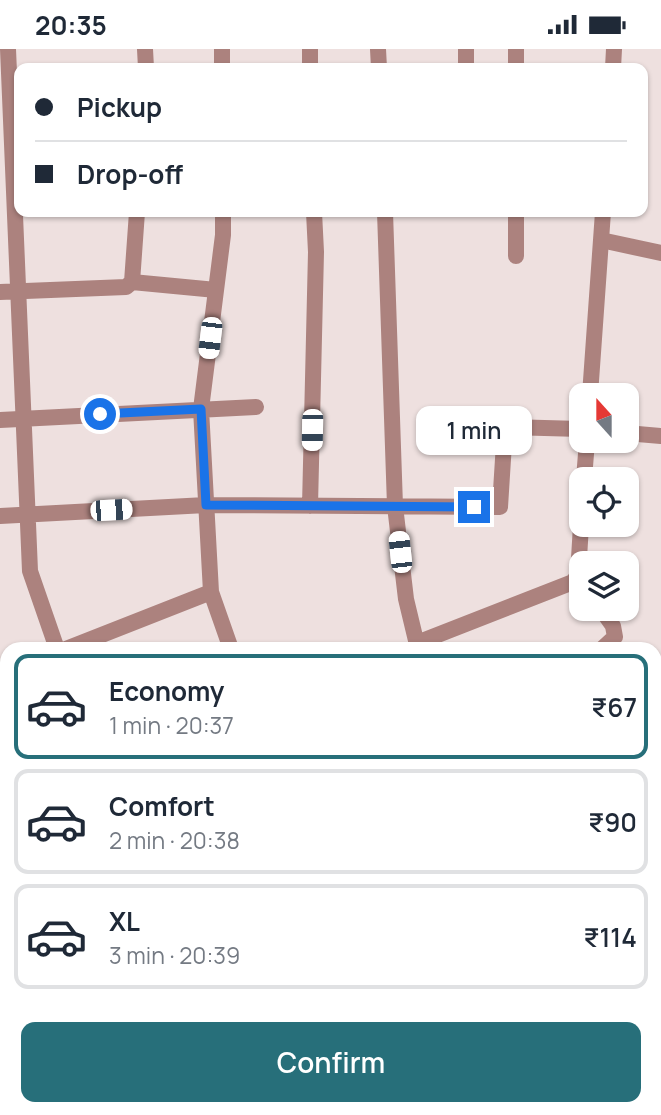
<!DOCTYPE html>
<html lang="en">
<head>
<meta charset="utf-8">
<style>
	body { margin:0; font-family:Manrope,sans-serif; background:#f2f2f3; color:#1f2937; height:100vh; display:flex; flex-direction:column; font-size:26px; white-space:nowrap }
	* { box-sizing:border-box; margin:0 }
	p { font-size:23px; color:#747a83 }
	.icon { flex:none; width:38px; height:38px; fill:none; stroke:currentColor; stroke-width:2; stroke-linecap:round; stroke-linejoin:round }
	.map { position:relative; flex:1; overflow:hidden }
	.panel { position:absolute; left:0px; top:593px; width:662px; height:474px; display:flex; flex-direction:column; background:#fff; border-radius:21px 21px 0 0; box-shadow:0 2px 5px #0004 }
	.panel>* { flex:none }
	.guide { position:absolute; left:14px; top:14px; width:634px; height:154px; border-radius:14px; box-shadow:0 2px 5px #0004; display:grid; align-content:center; height:154px; padding:0 21px; background:#fff }
	.needle { width:46px; rotate:339deg }
	.tools { position:absolute; left:569px; top:334px; display:grid; gap:14px }
	.tools a { display:grid; place-items:center; width:70px; height:70px; border-radius:14px; background:#fff; box-shadow:0 2px 5px #0004; font-size:35px }
	.end { position:absolute; width:32px; height:32px; margin:-16px; border:9px solid #1a73e8; background:#fff; box-shadow:0 0 0 4px #fff }
	.from { border-radius:50% }
	.bubble { position:absolute; height:49px; border-radius:14px; background:#fff; box-shadow:0 2px 5px #0004; font-size:23px; font-weight:600; line-height:49px; text-align:center }
	.car { position:absolute; width:21px; height:42px; margin:-21px -10px; border-radius:9px; box-shadow:0 0 5px 2px #0007; background:linear-gradient(#fff 24%,#345 0 40%,#fff 0 76%,#345 0 86%,#fff 0) }
	.guide b { display:flex; align-items:center; gap:24px; height:66px; font-size:26px }
	.guide b+b { border-top:2px solid #e0e1e3 }
	.guide i { width:18px; height:18px; background:#1f2937 }
	ul { padding:12px 0 0; list-style:none }
	li { display:flex; align-items:center; gap:21px; height:105px; margin:0 14px 10px; padding:0 7px; border:4px solid #e0e1e3; border-radius:14px }
	li div { flex:1 }
	li b { display:block; font-size:26px }
	li em { font-style:normal; font-weight:600 }
	li.current { border-color:#276f7a }
	li>.icon { width:63px; height:63px; stroke-width:1.5 }
	.primary-button { display:flex; gap:14px; margin-top:auto; padding:14px 21px }
	.primary-button a { flex:1; height:80px; border-radius:14px; background:#276f7a; color:#fff; font-size:28px; font-weight:600; line-height:80px; text-align:center }
	.status { display:flex; justify-content:space-between; align-items:center; height:49px; padding:0 35px; background:#fff; direction:ltr }
	.status svg { height:19px; fill:currentColor }
	.map>svg:first-child { display:block }
	.lines { fill:none; stroke-linecap:round; stroke-linejoin:round }
	.lane { stroke:#ac827e; stroke-width:8 }
	.street { stroke:#ac827e; stroke-width:16 }
	.secondary { stroke:#8e534e; stroke-width:18 }
	.highway { stroke:#600a0e; stroke-width:21 }
	.route { stroke:#1a73e8; stroke-width:9 }
</style>
</head>
<body>
<div class="status"><b>20:35</b><svg viewBox="0 0 49 12"><path d="M0 12V9h3v3zM5 12V6h3v6zM10 12V3h3v9zM15 12V0h3v12zM26 1h20v11H26zM47 4h2v5h-2z"/></svg></div>
<div class="map">
<svg width="661" height="1066" viewBox="0 0 661 1066">
	<rect width="100%" height="100%" fill="#eee0df"/>
	<g class="lines">
		<path class="lane" d="M266 1066 268 1060"/>
		<path class="street" d="M8 0 30 522 57 600
			M145 0 146 19
			M222 0V19
			M310 0V19
			M378 0 379 19
			M466 19V0
			M516 19V0
			M613 19 614 0
			M223 163V186L201 360 211 543 231 600
			M385 163 395 457 406 550 418 600
			M601 191 661 204
			M516 207V163
			M132 233 216 241
			M0 243 126 238 132 233 137 163
			M590 346 603 163
			M0 371 256 358
			M626 384 661 387
			M584 430 587 392
			M310 457 316 203 314 163
			M0 467 206 456 500 458 505 378 581 380
			M601 560 613 577 615 588 602 600
			M417 594 573 533 578 526 581 476
			M66 600 211 543
			M654 706H661
			M516 1060 517 1066"/>
		<path class="secondary" d="M0 874 7 876
			M654 918H661
			M0 990 7 991
			M654 1019H661"/>
		<path class="highway" d="M0 914H7
			M654 945 661 946
			M0 959 7 960
			M654 991H661"/>
	</g>
	<g class="lines">
		<path class="route" d="M100 365 201 360 206 456 474 458"/>
	</g>
</svg>
<div class="tools">
<a><svg class="needle" viewBox="-14 -14 28 28"><path d="M0-13l5 13h-10z" fill="#e53935"/><path d="M0 13l5-13h-10z" fill="#747a83"/></svg></a>
<a><svg class="icon" aria-label="locate" viewBox="0 0 24 24"><circle cx="12" cy="12" r="6"/><path d="M12 2v4M12 18v4M2 12h4M18 12h4"/></svg></a>
<a><svg class="icon" aria-label="layers" viewBox="0 0 24 24"><path d="M12 4l9 5-9 5-9-5zM3 14l9 5 9-5"/></svg></a>
</div>
<i class="end from" style="left:100px;top:365px"></i>
<i class="end" style="left:474px;top:458px"></i>
<div class="bubble" style="left:416px;top:357px;width:116px">1 min</div>
<i class="car" style="left:210px;top:289px;rotate:187deg"></i>
<i class="car" style="left:312px;top:381px;rotate:181deg"></i>
<i class="car" style="left:111px;top:461px;rotate:87deg"></i>
<i class="car" style="left:400px;top:503px;rotate:354deg"></i>
<div class="guide">
<b><i class="from"></i>Pickup</b>
<b><i></i>Drop-off</b>
</div>
<section class="panel">
<ul>
<li class="current"><svg class="icon" aria-label="car" viewBox="0 0 24 24"><path d="M5 17H2v-5l4-1 3-4h7l3 4 3 1v5h-3M9 17h6M6 11h13"/><circle cx="7" cy="17" r="2"/><circle cx="17" cy="17" r="2"/></svg><div><b>Economy</b><p>1 min · 20:37</p></div><em>₹67</em></li>
<li><svg class="icon" aria-label="car" viewBox="0 0 24 24"><path d="M5 17H2v-5l4-1 3-4h7l3 4 3 1v5h-3M9 17h6M6 11h13"/><circle cx="7" cy="17" r="2"/><circle cx="17" cy="17" r="2"/></svg><div><b>Comfort</b><p>2 min · 20:38</p></div><em>₹90</em></li>
<li><svg class="icon" aria-label="car" viewBox="0 0 24 24"><path d="M5 17H2v-5l4-1 3-4h7l3 4 3 1v5h-3M9 17h6M6 11h13"/><circle cx="7" cy="17" r="2"/><circle cx="17" cy="17" r="2"/></svg><div><b>XL</b><p>3 min · 20:39</p></div><em>₹114</em></li>
</ul>
<div class="primary-button"><a>Confirm</a></div>
</section>
</div>
</body>
</html>
